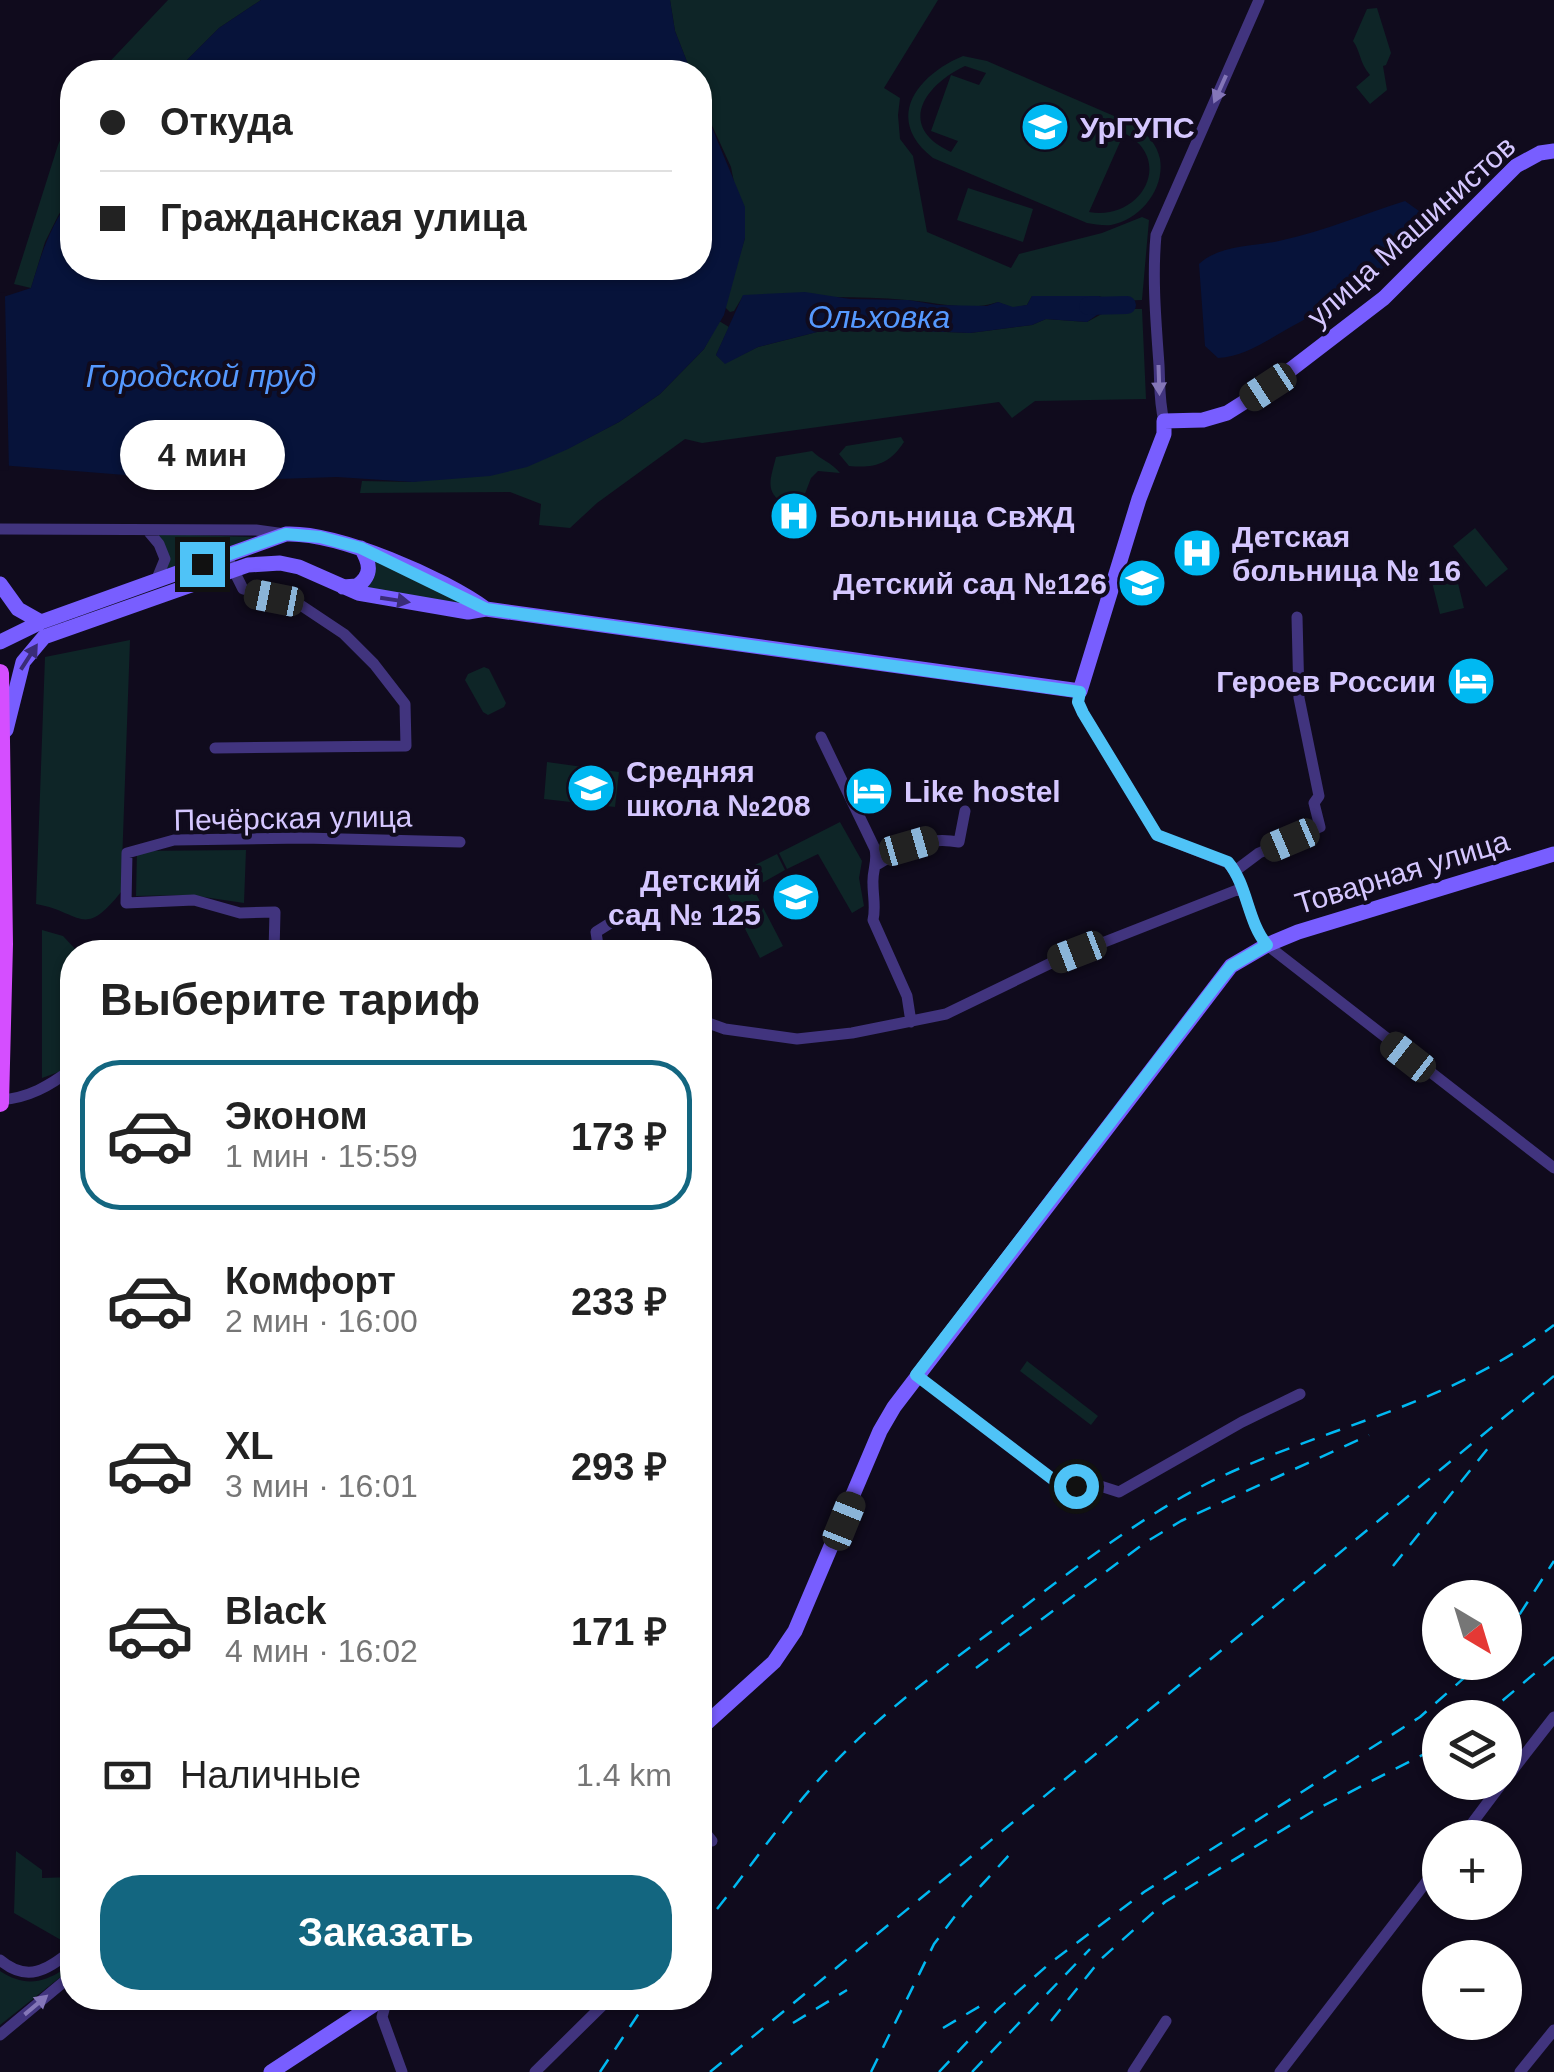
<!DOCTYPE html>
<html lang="ru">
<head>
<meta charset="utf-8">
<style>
	body { margin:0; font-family:Helvetica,sans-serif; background:#f6f6f6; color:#222; height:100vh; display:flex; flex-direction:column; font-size:38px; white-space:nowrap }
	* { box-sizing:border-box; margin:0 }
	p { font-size:32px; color:#767676 }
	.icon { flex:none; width:55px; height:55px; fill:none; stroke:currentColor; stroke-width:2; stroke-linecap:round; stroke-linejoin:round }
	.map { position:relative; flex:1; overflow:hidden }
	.panel { position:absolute; left:60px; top:940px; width:652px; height:1070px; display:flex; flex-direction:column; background:#fff; border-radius:40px; box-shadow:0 2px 8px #0004 }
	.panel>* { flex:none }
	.banner { position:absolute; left:60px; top:60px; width:652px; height:220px; border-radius:40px; box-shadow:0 2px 8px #0004; display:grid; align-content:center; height:220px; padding:0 40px; background:#fff }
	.needle { width:65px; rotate:142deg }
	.controls { position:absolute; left:1422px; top:1580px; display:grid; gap:20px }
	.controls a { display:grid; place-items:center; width:100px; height:100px; border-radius:50%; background:#fff; box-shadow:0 2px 8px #0004; font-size:50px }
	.end { position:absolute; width:45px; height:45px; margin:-22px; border:12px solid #4fc3f7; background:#111; box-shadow:0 0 0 5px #111 }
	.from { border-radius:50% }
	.bubble { position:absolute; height:70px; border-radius:35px; background:#fff; box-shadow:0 2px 8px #0004; font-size:32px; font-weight:700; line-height:70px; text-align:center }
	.car { position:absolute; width:30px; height:60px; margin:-30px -15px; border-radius:12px; box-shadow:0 0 8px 2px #0007; background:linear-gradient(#222 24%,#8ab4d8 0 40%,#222 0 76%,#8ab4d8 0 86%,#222 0) }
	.banner b { display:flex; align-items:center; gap:35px; height:95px; font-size:38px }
	.banner b+b { border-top:2px solid #e0e0e0 }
	.banner i { width:25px; height:25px; background:#222 }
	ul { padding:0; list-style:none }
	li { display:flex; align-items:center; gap:30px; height:150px; margin:0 20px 15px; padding:0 20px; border:5px solid transparent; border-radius:40px }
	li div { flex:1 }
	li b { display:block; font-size:38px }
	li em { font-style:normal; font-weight:700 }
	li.selected { border-color:#136680 }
	li>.icon { width:90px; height:90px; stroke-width:1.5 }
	h2 { padding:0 40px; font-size:45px; line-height:120px }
	.pay { display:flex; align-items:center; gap:25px; height:110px; padding:0 40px; font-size:38px }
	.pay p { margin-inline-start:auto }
	.button { display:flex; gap:20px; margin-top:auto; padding:20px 40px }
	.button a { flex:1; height:115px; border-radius:40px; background:#136680; color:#fff; font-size:40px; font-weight:700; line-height:115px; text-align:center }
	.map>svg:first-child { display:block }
	.green { fill:#0e2527; fill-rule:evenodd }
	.water { fill:#07133a }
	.pier { fill:#100b1d }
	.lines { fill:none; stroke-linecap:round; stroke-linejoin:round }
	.river { stroke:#07133a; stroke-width:18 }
	.street { stroke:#41347e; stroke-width:11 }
	.secondary { stroke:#785eff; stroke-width:15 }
	.primary { stroke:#d54eff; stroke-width:18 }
	.rail { stroke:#00b9f2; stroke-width:2.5; stroke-dasharray:15 12; stroke-linecap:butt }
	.oneway { fill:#8476b8 }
	.oneway2 { fill:#3a2c77 }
	.route { stroke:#4fc3f7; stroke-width:12 }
	.labels { text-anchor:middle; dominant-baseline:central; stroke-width:8; stroke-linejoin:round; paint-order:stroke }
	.poi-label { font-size:30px; font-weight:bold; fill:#d5c7ff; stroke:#100b1d; text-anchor:start }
	.street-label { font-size:30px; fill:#d5c7ff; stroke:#100b1d }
	.water-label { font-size:32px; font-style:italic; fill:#59f; stroke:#100b1d }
</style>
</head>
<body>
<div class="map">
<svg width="1554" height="2072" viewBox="0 0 1554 2072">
	<rect width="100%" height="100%" fill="#100b1d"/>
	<path class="green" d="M168 0H261L219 28 175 72H100Z
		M670 0H938L884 88 900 98 898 115 900 139 913 156 927 232 1011 268 1019 254 1102 233 1142 217 1149 220 1142 300 1112 301 1099 296H1032L1027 305 1013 308 998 302C969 312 936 302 906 300 852 295 797 298 743 296L734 311 730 312 724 306 745 238 731 167 700 99V72H691L675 31Z
		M1377 8 1391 53 1386 65 1383 66 1387 90 1370 104 1356 87 1370 75C1359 62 1361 52 1353 41L1367 9Z
		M963 56 987 61 1137 126C1147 135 1157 144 1160 159 1165 189 1140 220 1111 225 1104 226 1094 224 1087 223L933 158C883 119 917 75 963 56ZM965 66 986 73 979 85 951 75 931 131 958 141 951 152C896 127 924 85 965 66ZM1124 133C1175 159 1142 221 1089 212Z
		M72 114V197L59 214 45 242 31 288 14 284 58 145Z
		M968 188 1033 209 1023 242 957 220Z
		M1111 309H1142L1146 399 1035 401 1012 418 999 402 702 443 685 439 597 503 570 528 539 525 541 504 510 492 360 493 362 481 413 482 567 449 619 422 660 394 704 349 719 321 729 327 716 355 725 363 758 347 817 332 853 328 970 333 1032 325 1046 319 1087 322Z
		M901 437 904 442C889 465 874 468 849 466L839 454 846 446Z
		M812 451C821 460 831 462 840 473L818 471 811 478 803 499 786 504C763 493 771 478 776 457Z
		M1475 528 1508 569 1486 587 1453 546Z
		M158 534 254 537 166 572Z
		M372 558 480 608 361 588Z
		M1454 567 1464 608 1440 614 1430 574Z
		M130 640 121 892C83 940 82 912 36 904L45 657Z
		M484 667 489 669 506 703 504 707 488 715 483 712 465 680 468 674Z
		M547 762 619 772 615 807 544 799Z
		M840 822 862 861 859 878 864 906 852 913 818 854 787 869 779 853Z
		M246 850 244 903 190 895 136 896 137 851Z
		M777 854 785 870 753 888 783 946 760 958 721 882Z
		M42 930 63 936 78 952H72V1060L64 1070 42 1078Z
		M1027 1361 1098 1416 1091 1425 1020 1371Z
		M16 1851 42 1870V1878L72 1877V1931L61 1940 14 1913Z
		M63 1970 68 1971 0 2025V1971C23 1986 41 1984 63 1970Z"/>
	<path class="water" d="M261 0H670L675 31 691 72H175L219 28Z
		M700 99 745 207V238L724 315 704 349 660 394 619 422 568 449 527 467 490 476 413 482 337 477 161 483 125 475 0 465V298L31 288C41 255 50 225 72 197V268H700Z
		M1405 201 1419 211C1411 265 1333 304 1289 328 1266 341 1245 356 1218 358L1205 346 1199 264C1220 244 1257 247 1283 240 1324 231 1364 214 1405 201Z
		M805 292 850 299 908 300 937 305 987 306 998 302 1013 307 1027 305 1032 296H1099L1111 305 1087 322 1046 319 1032 325 970 333 853 328 817 332 758 347 725 364 716 355 743 295Z"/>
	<path class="pier" d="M5 292V298L9 471 0 470V293Z"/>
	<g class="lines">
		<path class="river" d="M1088 306 1127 305"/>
		<path class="street" d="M1164 421C1159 402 1160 384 1159 365 1156 322 1152 278 1156 235L1259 0
			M0 529 256 530 285 534
			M148 531 159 544 165 559 158 576 152 583
			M1080 691 1078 702 1083 713 1157 835 1228 863C1248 886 1247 921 1267 945L1554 1168
			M821 737 875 849C878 863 872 870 873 884 873 897 876 907 873 920L907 996 911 1022
			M215 748 406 746 405 704 374 664 344 634 296 602 243 589 230 563
			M878 864C906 847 927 836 959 842L965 811
			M1235 871 1259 853 1320 827 1314 803 1319 796 1299 698 1297 617
			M274 952 275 912 240 913 194 900 126 903 127 853 174 840 304 838 460 842
			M599 952 596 932 612 922
			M700 1020 725 1029 797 1039 852 1033 946 1014 1051 963 1242 888
			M0 1100C29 1098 49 1086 72 1069
			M916 1375 1063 1487 1091 1483 1119 1492 1242 1422 1300 1394
			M1505 1780 1554 1717
			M700 1826 712 1841
			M1461 1838 1503 1782
			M0 1960C27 1983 48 1970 72 1950
			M387 1998 382 2017 402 2072
			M0 2035 72 1975
			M535 2072 610 1998
			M1133 2072 1166 2021
			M1280 2072 1440 1864
			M1520 2072 1554 2030"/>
		<path class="secondary" d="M0 584 18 609 41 622
			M343 587 357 586C373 575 370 563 361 548
			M0 642 41 622 286 534C338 532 444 578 486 609
			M6 730 23 662 44 637 248 565 280 563 299 567 358 593 468 612 486 609 1080 691 1139 499 1164 434V421L1203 420 1227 413 1268 387 1384 298 1516 166 1540 153 1554 151
			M700 1729 774 1662 795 1631 880 1431 894 1407 1231 966 1267 945 1298 932 1554 854
			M271 2072 384 1998"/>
		<path class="primary" d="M0 673 4 944 0 1103"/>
		<path class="rail" d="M1393 1566 1493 1442
			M1505 1637 1554 1561
			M976 1668 1146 1542 1181 1521 1369 1435
			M1482 1718 1554 1657
			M700 1930C742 1880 778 1824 823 1775 877 1715 944 1667 1008 1619 1075 1568 1141 1516 1216 1479 1328 1426 1455 1403 1554 1325
			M1051 2021 1101 1959 1165 1902 1315 1810 1440 1746
			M793 2023 847 1990
			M943 2028 987 2002
			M600 2072 649 1998
			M710 2072 1554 1376
			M871 2072 934 1944 965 1903 1011 1853
			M939 2072 997 2010 1049 1964 1144 1892 1420 1717 1482 1662
			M972 2072 1090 1949"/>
	</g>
	<defs><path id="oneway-solid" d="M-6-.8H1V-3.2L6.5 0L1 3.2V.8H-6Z" transform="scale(2.5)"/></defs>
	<g class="oneway">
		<use href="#oneway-solid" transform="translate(1220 89) rotate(114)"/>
		<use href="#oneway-solid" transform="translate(1159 380) rotate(88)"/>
		<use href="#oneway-solid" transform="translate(36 2005) rotate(-40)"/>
	</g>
	<g class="oneway2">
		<use href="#oneway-solid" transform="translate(395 600) rotate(9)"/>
		<use href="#oneway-solid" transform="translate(29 657) rotate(-57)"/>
	</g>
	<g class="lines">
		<path class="route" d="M202 564 286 534 320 537 361 548 486 609 1080 692 1078 702 1083 713 1157 835 1228 862C1248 886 1247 921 1267 945L1231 966 1219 981 916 1375 1063 1487 1076 1486"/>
	</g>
	<defs>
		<g id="university-disc" transform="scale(2.5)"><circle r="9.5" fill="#00b9f2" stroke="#100b1d"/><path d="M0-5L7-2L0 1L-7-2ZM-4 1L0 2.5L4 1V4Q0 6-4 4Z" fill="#fff"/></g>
		<g id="hospital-disc" transform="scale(2.5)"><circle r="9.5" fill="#00b9f2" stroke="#100b1d"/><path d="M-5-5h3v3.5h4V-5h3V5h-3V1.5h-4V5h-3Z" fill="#fff"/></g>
		<g id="school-disc" transform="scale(2.5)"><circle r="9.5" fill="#00b9f2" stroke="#100b1d"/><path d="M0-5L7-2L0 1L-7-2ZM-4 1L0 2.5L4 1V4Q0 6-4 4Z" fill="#fff"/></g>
		<g id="hotel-disc" transform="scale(2.5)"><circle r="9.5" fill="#00b9f2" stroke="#100b1d"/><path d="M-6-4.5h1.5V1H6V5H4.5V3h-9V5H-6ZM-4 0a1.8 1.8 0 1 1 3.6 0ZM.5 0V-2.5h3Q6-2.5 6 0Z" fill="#fff"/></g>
	</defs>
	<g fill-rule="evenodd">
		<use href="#university-disc" x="1045" y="127"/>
		<use href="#hospital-disc" x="794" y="516"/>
		<use href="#hospital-disc" x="1197" y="553"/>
		<use href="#school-disc" x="1142" y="583"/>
		<use href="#hotel-disc" x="1471" y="681"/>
		<use href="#school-disc" x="591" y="788"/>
		<use href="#hotel-disc" x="869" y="791"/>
		<use href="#school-disc" x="796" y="897"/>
	</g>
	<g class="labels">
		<g class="poi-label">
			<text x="1080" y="127">УрГУПС</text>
			<text x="829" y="516">Больница СвЖД</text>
			<text x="1232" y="536">Детская<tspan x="1232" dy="34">больница № 16</tspan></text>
			<text x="1107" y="583" text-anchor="end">Детский сад №126</text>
			<text x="1436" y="681" text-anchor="end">Героев России</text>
			<text x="626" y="771">Средняя<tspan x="626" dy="34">школа №208</tspan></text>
			<text x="904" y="791">Like hostel</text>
			<text x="761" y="880" text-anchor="end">Детский<tspan x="761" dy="34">сад № 125</tspan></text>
		</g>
		<g class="street-label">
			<text transform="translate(1411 231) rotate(-42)">улица Машинистов</text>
			<text transform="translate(293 818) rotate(-1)">Печёрская улица</text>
			<text transform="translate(1402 872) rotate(-17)">Товарная улица</text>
		</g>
		<g class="water-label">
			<text x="879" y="317">Ольховка</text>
			<text x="201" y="376">Городской пруд</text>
		</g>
	</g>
</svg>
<div class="controls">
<a><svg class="needle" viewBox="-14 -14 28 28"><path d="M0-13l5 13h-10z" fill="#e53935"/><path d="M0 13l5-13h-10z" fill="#767676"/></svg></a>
<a><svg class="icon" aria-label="layers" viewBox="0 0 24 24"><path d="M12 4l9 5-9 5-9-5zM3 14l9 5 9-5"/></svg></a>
<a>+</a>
<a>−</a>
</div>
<i class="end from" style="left:1076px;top:1486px"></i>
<i class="end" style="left:202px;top:564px"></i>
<div class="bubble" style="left:120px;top:420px;width:165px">4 мин</div>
<i class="car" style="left:1268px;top:387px;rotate:237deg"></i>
<i class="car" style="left:274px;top:598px;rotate:281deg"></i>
<i class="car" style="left:1290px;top:840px;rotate:247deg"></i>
<i class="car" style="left:909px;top:846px;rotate:74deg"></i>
<i class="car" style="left:1077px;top:952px;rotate:249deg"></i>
<i class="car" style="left:1408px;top:1057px;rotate:308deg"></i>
<i class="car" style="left:844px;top:1521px;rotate:22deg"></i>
<div class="banner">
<b><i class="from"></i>Откуда</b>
<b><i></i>Гражданская улица</b>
</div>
<section class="panel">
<h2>Выберите тариф</h2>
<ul>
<li class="selected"><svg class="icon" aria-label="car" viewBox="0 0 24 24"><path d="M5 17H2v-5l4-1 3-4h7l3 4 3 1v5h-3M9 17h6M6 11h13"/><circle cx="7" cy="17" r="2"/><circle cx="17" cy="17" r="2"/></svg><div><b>Эконом</b><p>1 мин · 15:59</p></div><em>173 ₽</em></li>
<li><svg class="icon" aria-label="car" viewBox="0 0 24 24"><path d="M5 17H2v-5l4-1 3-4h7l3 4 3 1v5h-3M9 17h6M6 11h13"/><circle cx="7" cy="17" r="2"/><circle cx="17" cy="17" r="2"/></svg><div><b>Комфорт</b><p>2 мин · 16:00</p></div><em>233 ₽</em></li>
<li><svg class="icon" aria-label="car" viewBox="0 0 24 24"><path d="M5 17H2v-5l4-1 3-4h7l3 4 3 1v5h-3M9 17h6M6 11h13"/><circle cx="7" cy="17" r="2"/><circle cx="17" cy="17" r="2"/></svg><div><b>XL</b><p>3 мин · 16:01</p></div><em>293 ₽</em></li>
<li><svg class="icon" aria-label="car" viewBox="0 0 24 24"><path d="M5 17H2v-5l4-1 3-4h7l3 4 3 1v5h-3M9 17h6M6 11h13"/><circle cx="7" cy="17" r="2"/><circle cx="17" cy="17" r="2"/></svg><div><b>Black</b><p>4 мин · 16:02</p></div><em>171 ₽</em></li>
</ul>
<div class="pay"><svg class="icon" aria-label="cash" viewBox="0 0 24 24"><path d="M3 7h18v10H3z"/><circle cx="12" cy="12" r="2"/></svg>Наличные<p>1.4 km</p></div>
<div class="button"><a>Заказать</a></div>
</section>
</div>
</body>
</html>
